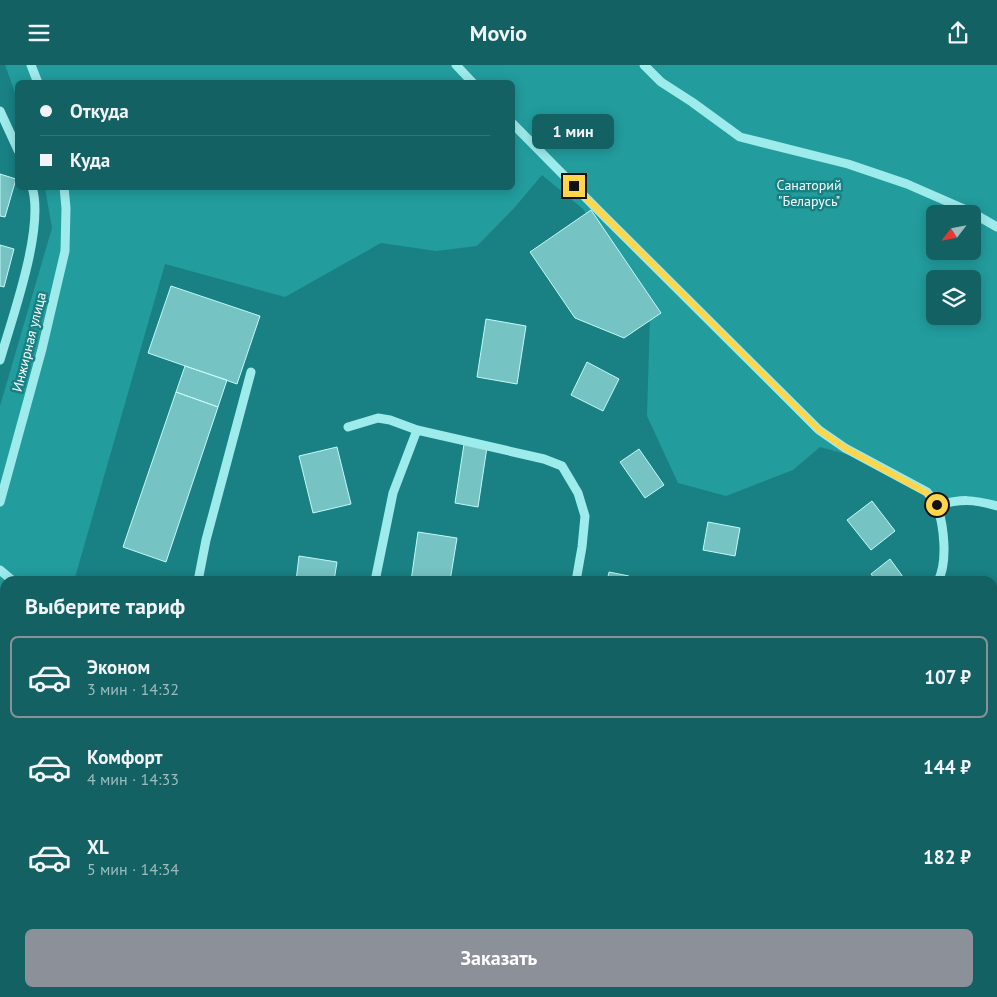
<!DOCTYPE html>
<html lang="ru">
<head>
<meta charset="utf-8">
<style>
	body { margin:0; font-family:"PT Sans",sans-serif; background:#1c6769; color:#f1f3f6; height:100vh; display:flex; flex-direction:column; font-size:19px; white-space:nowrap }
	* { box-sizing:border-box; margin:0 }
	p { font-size:16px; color:#9dbcbe }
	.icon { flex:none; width:28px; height:28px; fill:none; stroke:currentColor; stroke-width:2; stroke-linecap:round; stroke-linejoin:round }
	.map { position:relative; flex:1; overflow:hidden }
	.drawer { position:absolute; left:0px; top:511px; width:998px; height:421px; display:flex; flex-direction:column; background:#136163; border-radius:15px 15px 0 0; box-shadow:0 2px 12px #0003 }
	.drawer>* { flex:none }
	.hud { position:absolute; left:15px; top:15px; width:500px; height:110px; border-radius:8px; box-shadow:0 2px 12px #0003; display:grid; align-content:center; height:110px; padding:0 25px; background:#136163 }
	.needle { width:32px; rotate:238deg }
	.tools { position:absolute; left:926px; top:140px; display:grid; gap:10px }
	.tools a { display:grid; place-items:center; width:55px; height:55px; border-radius:8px; background:#136163; box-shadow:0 2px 12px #0003; font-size:25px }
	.end { position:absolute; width:22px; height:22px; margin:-11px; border:6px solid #ffd54a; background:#111; box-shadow:0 0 0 2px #111 }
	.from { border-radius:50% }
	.bubble { position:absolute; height:35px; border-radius:8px; background:#136163; box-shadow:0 2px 12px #0003; font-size:16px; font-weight:600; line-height:35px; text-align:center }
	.hud b { display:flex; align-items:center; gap:18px; height:48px; font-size:19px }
	.hud b+b { border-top:1px solid #327578 }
	.hud i { width:12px; height:12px; background:#f1f3f6 }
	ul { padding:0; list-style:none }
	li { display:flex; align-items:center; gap:15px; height:82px; margin:0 10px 8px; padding:0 15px; border:2px solid transparent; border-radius:8px }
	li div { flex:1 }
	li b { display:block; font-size:19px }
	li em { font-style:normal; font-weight:600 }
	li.selected { border-color:#8c9099 }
	li>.icon { width:45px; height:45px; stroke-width:1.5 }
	h2 { padding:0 25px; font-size:22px; line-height:60px }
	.primary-button { display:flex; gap:10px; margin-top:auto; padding:10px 25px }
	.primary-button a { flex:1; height:58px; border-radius:8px; background:#8c9099; color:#fff; font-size:20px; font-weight:600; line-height:58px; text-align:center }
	header { display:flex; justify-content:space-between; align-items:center; height:65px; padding:0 25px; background:#136163; font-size:22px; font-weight:600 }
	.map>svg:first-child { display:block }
	.green { fill:#229c9d; fill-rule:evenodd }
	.building { fill:#75c3c3; stroke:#c3f9f9 }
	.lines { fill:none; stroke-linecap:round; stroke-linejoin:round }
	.minor { stroke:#9eebec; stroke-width:9 }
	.route { stroke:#ffd54a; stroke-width:6 }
	.labels { text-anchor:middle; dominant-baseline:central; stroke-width:5; stroke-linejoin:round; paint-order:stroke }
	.park-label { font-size:14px; fill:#f3fefe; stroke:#198184 }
	.street-label { font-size:14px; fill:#fff; stroke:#198184 }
</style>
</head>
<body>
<header><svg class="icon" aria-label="menu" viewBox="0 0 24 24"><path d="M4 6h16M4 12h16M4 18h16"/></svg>Movio<svg class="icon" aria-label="share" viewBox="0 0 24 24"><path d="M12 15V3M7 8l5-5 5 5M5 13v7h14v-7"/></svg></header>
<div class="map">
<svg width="997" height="932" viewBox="0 0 997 932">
	<rect width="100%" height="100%" fill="#198184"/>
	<path class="green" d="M5 0H997V444L922 428 871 396 820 382 793 405 726 431 678 418 647 351 650 251 583 144 542 110 515 142 477 181 436 186 381 178 285 232 165 199 74 516H5V928H992V569L997 567V932H0V341L52 163 45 123 512 122V18H18L17 33ZM935 149H972V186H935ZM935 214H972V251H935Z"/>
	<path class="building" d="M0 109 16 114 5 152 0 151Z
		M591 145 661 248 624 273 575 253 530 187Z
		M0 180 14 184 4 222 0 221Z
		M171 221 260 251 237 319 148 288Z
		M486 254 526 261 517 319 477 312Z
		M587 297 619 314 603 346 571 330Z
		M185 301 227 315 218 342 176 327Z
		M176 327 218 342 166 497 123 482Z
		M464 379 487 382 478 442 455 438Z
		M337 382 351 439 313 448 299 391Z
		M639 384 664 420 645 433 620 397Z
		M872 436 895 466 871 485 847 455Z
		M708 457 740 463 735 491 703 485Z
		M418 467 457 473 450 516H411Z
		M299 491 337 497 334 516H296Z
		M890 494 906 516H876L871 509Z
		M609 507 629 511 628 516H607Z
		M992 521H997V551H992Z
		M462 928H502V932H461Z"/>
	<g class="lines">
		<path class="minor" d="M31 0 38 18
			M456 0 473 18
			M644 0 661 17 692 37 740 72 848 99 907 119 971 147 997 162
			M0 46 18 85
			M512 58 599 146 819 365 845 383 927 427 937 440C962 434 972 434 997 441
			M0 295C12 253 45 163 32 122
			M348 362 378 353 390 355 417 365 544 394 562 401 578 428 585 451 582 482 576 516
			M0 437 42 284 65 186 66 143 64 122
			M937 440C944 461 948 497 938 516
			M0 505 13 516
			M198 516 206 475 251 307
			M375 516 393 428 417 365
			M0 627 5 632
			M0 858 5 855
			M297 928 300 932
			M630 932V928"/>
	</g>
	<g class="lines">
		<path class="route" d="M574 121 819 365 845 383 927 428 937 440"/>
	</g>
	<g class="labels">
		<g class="park-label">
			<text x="809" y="120">Санаторий<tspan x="809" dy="16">"Беларусь"</tspan></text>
		</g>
		<g class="street-label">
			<text transform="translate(29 277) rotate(-76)">Инжирная улица</text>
		</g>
	</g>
</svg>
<div class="tools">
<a><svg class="needle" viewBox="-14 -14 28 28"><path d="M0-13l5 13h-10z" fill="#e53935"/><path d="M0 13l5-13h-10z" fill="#9dbcbe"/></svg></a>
<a><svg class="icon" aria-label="layers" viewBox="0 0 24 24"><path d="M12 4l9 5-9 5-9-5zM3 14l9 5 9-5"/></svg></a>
</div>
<i class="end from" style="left:937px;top:440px"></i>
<i class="end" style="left:574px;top:121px"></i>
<div class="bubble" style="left:532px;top:49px;width:82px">1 мин</div>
<div class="hud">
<b><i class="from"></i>Откуда</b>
<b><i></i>Куда</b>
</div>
<section class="drawer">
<h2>Выберите тариф</h2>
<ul>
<li class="selected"><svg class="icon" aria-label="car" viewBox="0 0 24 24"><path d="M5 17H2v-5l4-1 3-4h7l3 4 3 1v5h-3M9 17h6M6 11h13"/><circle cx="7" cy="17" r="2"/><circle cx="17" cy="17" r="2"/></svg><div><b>Эконом</b><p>3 мин · 14:32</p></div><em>107 ₽</em></li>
<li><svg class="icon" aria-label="car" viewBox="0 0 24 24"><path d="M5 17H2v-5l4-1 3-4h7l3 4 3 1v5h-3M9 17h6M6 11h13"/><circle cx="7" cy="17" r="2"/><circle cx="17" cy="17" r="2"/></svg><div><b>Комфорт</b><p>4 мин · 14:33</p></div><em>144 ₽</em></li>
<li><svg class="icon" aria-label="car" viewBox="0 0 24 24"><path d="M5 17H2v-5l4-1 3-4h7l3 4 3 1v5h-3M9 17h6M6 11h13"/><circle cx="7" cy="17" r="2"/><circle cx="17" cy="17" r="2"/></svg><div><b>XL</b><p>5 мин · 14:34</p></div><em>182 ₽</em></li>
</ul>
<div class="primary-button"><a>Заказать</a></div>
</section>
</div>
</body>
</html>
